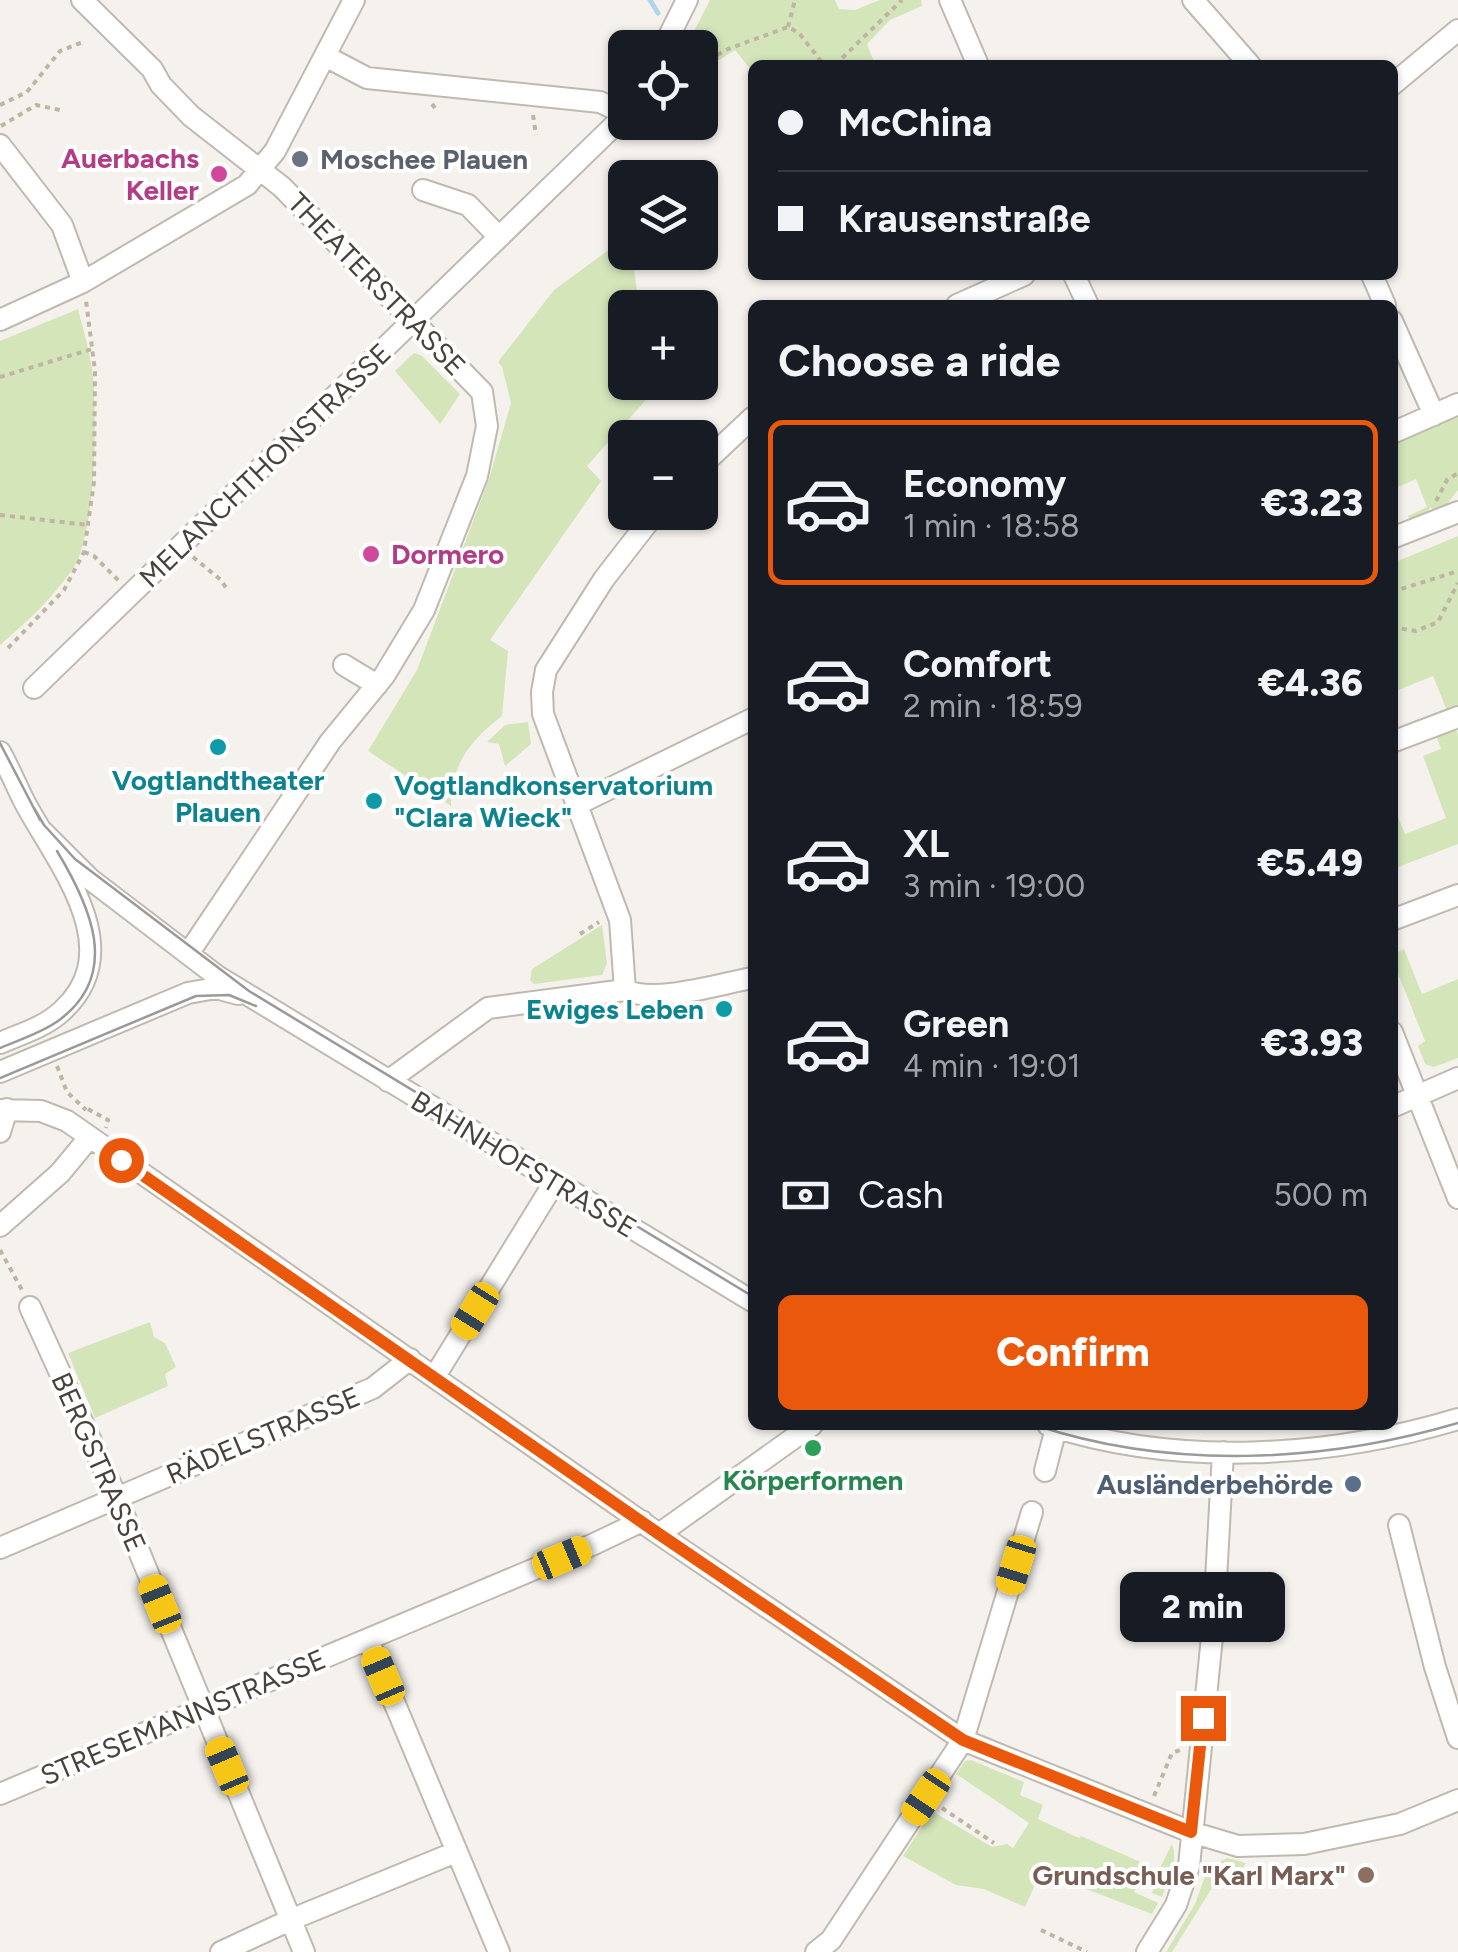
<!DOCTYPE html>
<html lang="en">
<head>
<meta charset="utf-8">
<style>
	body { margin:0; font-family:Figtree,sans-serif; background:#20242c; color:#f1f3f6; height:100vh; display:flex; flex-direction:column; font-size:38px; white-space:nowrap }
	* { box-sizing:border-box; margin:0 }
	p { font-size:32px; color:#9ea1a6 }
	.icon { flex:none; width:55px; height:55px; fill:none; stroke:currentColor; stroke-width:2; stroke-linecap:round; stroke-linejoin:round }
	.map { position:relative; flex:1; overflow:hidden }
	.side { position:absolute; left:748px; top:300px; width:650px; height:1130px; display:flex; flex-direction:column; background:#171b24; border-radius:15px; box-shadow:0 2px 8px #0004 }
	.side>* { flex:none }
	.banner { position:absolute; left:748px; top:60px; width:650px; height:220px; border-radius:15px; box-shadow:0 2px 8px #0004; display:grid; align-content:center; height:220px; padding:0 30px; background:#171b24 }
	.controls { position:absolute; left:608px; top:30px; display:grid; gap:20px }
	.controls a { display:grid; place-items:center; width:110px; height:110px; border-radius:15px; background:#171b24; box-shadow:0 2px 8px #0004; font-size:50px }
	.end { position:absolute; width:45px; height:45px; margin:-22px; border:12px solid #ea580c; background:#fff; box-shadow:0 0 0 5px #fff }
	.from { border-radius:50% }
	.bubble { position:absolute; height:70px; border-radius:15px; background:#171b24; box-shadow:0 2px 8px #0004; font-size:32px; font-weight:800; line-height:70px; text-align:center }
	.car { position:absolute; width:30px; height:60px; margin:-30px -15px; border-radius:12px; box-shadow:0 0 8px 2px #0007; background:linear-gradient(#f5c518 24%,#345 0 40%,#f5c518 0 76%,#345 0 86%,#f5c518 0) }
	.banner b { display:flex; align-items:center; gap:35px; height:95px; font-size:38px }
	.banner b+b { border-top:2px solid #363941 }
	.banner i { width:25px; height:25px; background:#f1f3f6 }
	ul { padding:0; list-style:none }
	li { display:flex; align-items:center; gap:30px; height:165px; margin:0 20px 15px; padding:0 10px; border:5px solid transparent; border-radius:15px }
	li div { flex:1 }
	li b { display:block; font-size:38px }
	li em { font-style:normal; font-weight:800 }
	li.selected { border-color:#ea580c }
	li>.icon { width:90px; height:90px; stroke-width:1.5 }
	h2 { padding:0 30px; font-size:45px; line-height:120px }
	.pay { display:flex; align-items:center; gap:25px; height:110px; padding:0 30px; font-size:38px }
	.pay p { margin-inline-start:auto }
	.cta { display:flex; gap:20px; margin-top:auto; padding:20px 30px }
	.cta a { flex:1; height:115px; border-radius:15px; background:#ea580c; color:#fff; font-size:40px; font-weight:800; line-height:115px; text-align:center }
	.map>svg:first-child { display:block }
	.green { fill:#d4e5ba }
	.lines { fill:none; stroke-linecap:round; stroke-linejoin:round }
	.stream { stroke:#afd6eb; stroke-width:5 }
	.minor-casing { stroke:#c0b9b0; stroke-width:24 }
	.path { stroke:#c0b4a2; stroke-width:4; stroke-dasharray:5 5; stroke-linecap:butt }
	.minor { stroke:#fff; stroke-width:20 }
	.tram { stroke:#9a9a9a; stroke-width:2.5 }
	.route { stroke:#ea580c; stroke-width:12 }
	.worship-dot { fill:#6b7280; stroke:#fff; stroke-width:4 }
	.hotel-dot { fill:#d1479c; stroke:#fff; stroke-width:4 }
	.culture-dot { fill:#0f9aa8; stroke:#fff; stroke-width:4 }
	.leisure-dot { fill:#2e9e5b; stroke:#fff; stroke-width:4 }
	.service-dot { fill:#5c6f8a; stroke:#fff; stroke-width:4 }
	.education-dot { fill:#8d6e63; stroke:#fff; stroke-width:4 }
	.labels { text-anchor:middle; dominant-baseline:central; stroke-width:8; stroke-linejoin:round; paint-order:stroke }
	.hotel-label { font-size:28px; font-weight:bold; fill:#b23c85; stroke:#fff; text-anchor:end }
	.worship-label { font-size:28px; font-weight:bold; fill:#5b616d; stroke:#fff; text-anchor:start }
	.street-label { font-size:28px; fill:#49423a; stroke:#fff }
	.culture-label { font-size:28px; font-weight:bold; fill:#0d838f; stroke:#fff }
	.leisure-label { font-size:28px; font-weight:bold; fill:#27864d; stroke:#fff }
	.service-label { font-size:28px; font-weight:bold; fill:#4e5e75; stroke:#fff; text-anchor:end }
	.education-label { font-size:28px; font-weight:bold; fill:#785e54; stroke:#fff; text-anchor:end }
</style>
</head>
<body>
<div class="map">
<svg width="1458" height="1952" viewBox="0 0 1458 1952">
	<rect width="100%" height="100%" fill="#f5f2ed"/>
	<path class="green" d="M710 0H835L839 9 855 10 880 0H921L922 6 890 20 867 44 875 65H752V71L735 50 700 72V48L686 47Z
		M625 238V252L632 253 639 307 625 308V382L661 383 587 466 601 481 490 640 508 651 502 716C469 742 452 763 451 806L368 751 417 670 489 479 511 403 502 367 498 362 554 290Z
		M78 309C83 329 89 349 92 369 98 412 96 531 74 567 54 597 27 622 0 645V341Z
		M414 353 422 356 460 394 440 424 395 371Z
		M1458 414V490L1437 516 1431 507 1426 514 1411 523 1408 516 1427 507 1416 479 1393 489 1392 442Z
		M1458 536V710L1448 713 1433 676 1393 692V563Z
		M528 722 531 744 505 766 499 744 487 742 505 725Z
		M1455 727 1458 735V844L1393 869 1392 803 1405 834 1446 818 1423 756 1441 749 1436 735Z
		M602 925 607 963 602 975 534 984 530 980 532 969Z
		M1404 949 1422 994 1458 979V1058L1434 1067 1425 1064 1418 1046 1425 1041 1393 961V954Z
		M150 1322 154 1337 165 1343 176 1367 165 1374 168 1386 95 1418 68 1353Z
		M971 1760 1024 1782 1020 1795 1043 1805 1038 1819 1079 1838 1081 1836 1159 1870 1172 1844C1179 1862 1168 1880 1162 1897L1152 1893 1154 1887 1140 1881 1134 1892 1158 1903 1152 1914 1041 1872 1025 1907 984 1889 956 1885 903 1856 932 1811 992 1847 1007 1844 1013 1848 1029 1823 956 1774 965 1761Z
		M1227 1858 1246 1863 1241 1871 1220 1875 1172 1952H1166L1195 1904 1208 1868Z"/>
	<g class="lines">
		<path class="stream" d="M650 0 658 13"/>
		<g class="minor-casing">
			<path id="minor" d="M82 0 152 69 161 85 191 116 282 187 482 392 487 426 477 476 424 610 384 676 330 742 188 954
				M950 0 978 65
				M1193 0 1250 65
				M663 48 687 0
				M325 56 367 78 600 102 625 114
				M1392 85 1458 30
				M0 145 62 225 83 282
				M423 190 468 205 499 237
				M1074 275 1088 305
				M1372 275 1385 305
				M957 305 1024 275
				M0 320 83 282 247 185 275 151 354 0
				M1392 321 1434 415
				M1392 433 1458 404
				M700 467 752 418
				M1392 538 1458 512
				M344 665 377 685
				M34 688 625 115
				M1392 742 1458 717
				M0 752C9 768 16 785 24 801 56 862 131 948 62 1011 45 1027 21 1034 0 1043
				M578 804 752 719
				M42 831 90 879 217 976 752 1301
				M1392 920 1458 895
				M625 990 620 920 543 714 542 692 546 670 604 579 656 512
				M1392 1032 1458 1198
				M0 1072 188 993 216 988 238 994
				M388 1081 488 1008 625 990C655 1004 719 984 752 978
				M1392 1107 1458 1078
				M0 1110 41 1111 67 1121 659 1534 963 1740 1191 1832 1238 1846 1304 1844 1400 1824 1458 1800
				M0 1132 7 1109
				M0 1226 60 1173 89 1138
				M30 1307 117 1498 304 1952
				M435 1376 554 1183
				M1048 1425C1177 1467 1329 1458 1458 1419
				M1045 1471 1056 1428
				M1399 1525 1435 1667 1458 1738
				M659 1534 812 1425
				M0 1548 373 1388 410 1359
				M368 1640 499 1952
				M0 1794 594 1544 642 1521
				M221 1952 290 1920 456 1852
				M816 1952 831 1940 963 1740 1032 1512
				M1147 1952 1176 1905 1189 1866 1214 1617 1223 1452"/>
		</g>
		<path class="path" d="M788 27 795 0
			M700 65 728 49 788 27 799 33 824 65
			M835 65 902 0
			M432 104 438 112
			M0 105 27 92 60 51 83 42
			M533 115 536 135
			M1 126 36 105 60 110
			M0 377 92 349
			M1436 501 1447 480 1458 473
			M0 515 88 525
			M84 552 94 556 119 581
			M193 557 221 580 228 591
			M1392 592 1458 571
			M1392 627 1416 631 1438 622 1458 583
			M8 648 64 590 84 552 94 482 95 371 86 301
			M580 934 599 922
			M57 1066 67 1092 86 1110
			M88 1109 108 1120 106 1128
			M0 1250 22 1290
			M1154 1796 1172 1753 1180 1750
			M942 1808 994 1843
			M1041 1930 1087 1952"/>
		<use href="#minor" class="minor"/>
		<path class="tram" d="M0 743 40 820
			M34 808 44 825 75 859 249 991 752 1296
			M0 1048C19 1040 41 1033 58 1021 123 974 89 904 57 851
			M0 1078 196 996 229 995 256 1006
			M1035 1425C1170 1470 1323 1463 1458 1423"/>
	</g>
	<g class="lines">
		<path class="route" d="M121 1160 659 1534 963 1740 1191 1832 1203 1718"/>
	</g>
	<circle class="worship-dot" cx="300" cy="159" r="10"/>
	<g class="hotel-dot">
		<circle cx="219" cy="174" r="10"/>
		<circle cx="371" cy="554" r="10"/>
	</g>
	<g class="culture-dot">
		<circle cx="218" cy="747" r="10"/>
		<circle cx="374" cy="801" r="10"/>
		<circle cx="724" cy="1009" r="10"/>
	</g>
	<circle class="leisure-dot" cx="813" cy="1448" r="10"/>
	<circle class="service-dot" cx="1353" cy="1484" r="10"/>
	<circle class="education-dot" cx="1366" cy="1875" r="10"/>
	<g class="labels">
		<g class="hotel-label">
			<text x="199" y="158">Auerbachs<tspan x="199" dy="32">Keller</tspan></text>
			<text x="391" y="554" text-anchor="start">Dormero</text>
		</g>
		<g class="worship-label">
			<text x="320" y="159">Moschee Plauen</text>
		</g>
		<g class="street-label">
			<text transform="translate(377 284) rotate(46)">THEATERSTRASSE</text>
			<text transform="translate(265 465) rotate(-44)">MELANCHTHONSTRASSE</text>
			<text transform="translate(524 1164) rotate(31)">BAHNHOFSTRASSE</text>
			<text transform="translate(263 1435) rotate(-23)">RÄDELSTRASSE</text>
			<text transform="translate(99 1462) rotate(66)">BERGSTRASSE</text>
			<text transform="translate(183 1717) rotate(-23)">STRESEMANNSTRASSE</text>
		</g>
		<g class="culture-label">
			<text x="218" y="780">Vogtlandtheater<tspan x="218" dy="32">Plauen</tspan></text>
			<text x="394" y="785" text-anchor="start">Vogtlandkonservatorium<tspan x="394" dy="32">"Clara Wieck"</tspan></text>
			<text x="704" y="1009" text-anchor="end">Ewiges Leben</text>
		</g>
		<g class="leisure-label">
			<text x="813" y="1480">Körperformen</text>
		</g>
		<g class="service-label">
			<text x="1333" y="1484">Ausländerbehörde</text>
		</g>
		<g class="education-label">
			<text x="1346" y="1875">Grundschule "Karl Marx"</text>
		</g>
	</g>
</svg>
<div class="controls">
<a><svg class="icon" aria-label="locate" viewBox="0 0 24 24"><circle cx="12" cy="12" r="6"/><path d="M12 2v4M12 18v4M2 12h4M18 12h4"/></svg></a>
<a><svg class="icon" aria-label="layers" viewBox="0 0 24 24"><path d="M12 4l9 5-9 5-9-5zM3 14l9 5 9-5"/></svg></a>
<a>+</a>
<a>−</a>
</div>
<i class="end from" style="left:121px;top:1160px"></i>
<i class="end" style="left:1203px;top:1718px"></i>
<div class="bubble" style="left:1120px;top:1572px;width:165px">2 min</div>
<i class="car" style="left:475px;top:1311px;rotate:212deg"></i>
<i class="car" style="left:562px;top:1558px;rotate:67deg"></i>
<i class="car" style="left:1016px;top:1565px;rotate:197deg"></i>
<i class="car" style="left:160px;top:1604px;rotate:338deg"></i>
<i class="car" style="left:383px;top:1676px;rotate:337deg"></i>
<i class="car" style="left:227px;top:1766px;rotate:337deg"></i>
<i class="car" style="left:926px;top:1797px;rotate:214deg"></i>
<div class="banner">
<b><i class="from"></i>McChina</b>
<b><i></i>Krausenstraße</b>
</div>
<section class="side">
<h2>Choose a ride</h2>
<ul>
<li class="selected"><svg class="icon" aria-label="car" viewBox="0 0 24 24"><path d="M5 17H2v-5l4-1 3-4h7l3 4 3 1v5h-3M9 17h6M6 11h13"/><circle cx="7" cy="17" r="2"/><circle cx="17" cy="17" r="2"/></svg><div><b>Economy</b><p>1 min · 18:58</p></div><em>€3.23</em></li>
<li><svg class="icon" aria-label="car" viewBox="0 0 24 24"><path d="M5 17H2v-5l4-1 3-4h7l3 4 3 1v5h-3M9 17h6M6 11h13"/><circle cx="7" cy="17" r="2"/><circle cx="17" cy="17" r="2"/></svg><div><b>Comfort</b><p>2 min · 18:59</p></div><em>€4.36</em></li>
<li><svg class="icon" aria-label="car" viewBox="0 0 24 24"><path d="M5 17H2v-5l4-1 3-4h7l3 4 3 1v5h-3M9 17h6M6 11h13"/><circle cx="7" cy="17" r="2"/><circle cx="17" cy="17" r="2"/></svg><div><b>XL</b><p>3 min · 19:00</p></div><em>€5.49</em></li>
<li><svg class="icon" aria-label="car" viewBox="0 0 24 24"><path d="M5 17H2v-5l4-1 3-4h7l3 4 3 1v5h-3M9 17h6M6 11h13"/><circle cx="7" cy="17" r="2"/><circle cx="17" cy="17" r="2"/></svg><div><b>Green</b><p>4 min · 19:01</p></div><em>€3.93</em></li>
</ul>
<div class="pay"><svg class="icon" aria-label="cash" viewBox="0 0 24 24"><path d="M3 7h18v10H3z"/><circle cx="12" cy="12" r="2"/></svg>Cash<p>500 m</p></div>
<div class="cta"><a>Confirm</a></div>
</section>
</div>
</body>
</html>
